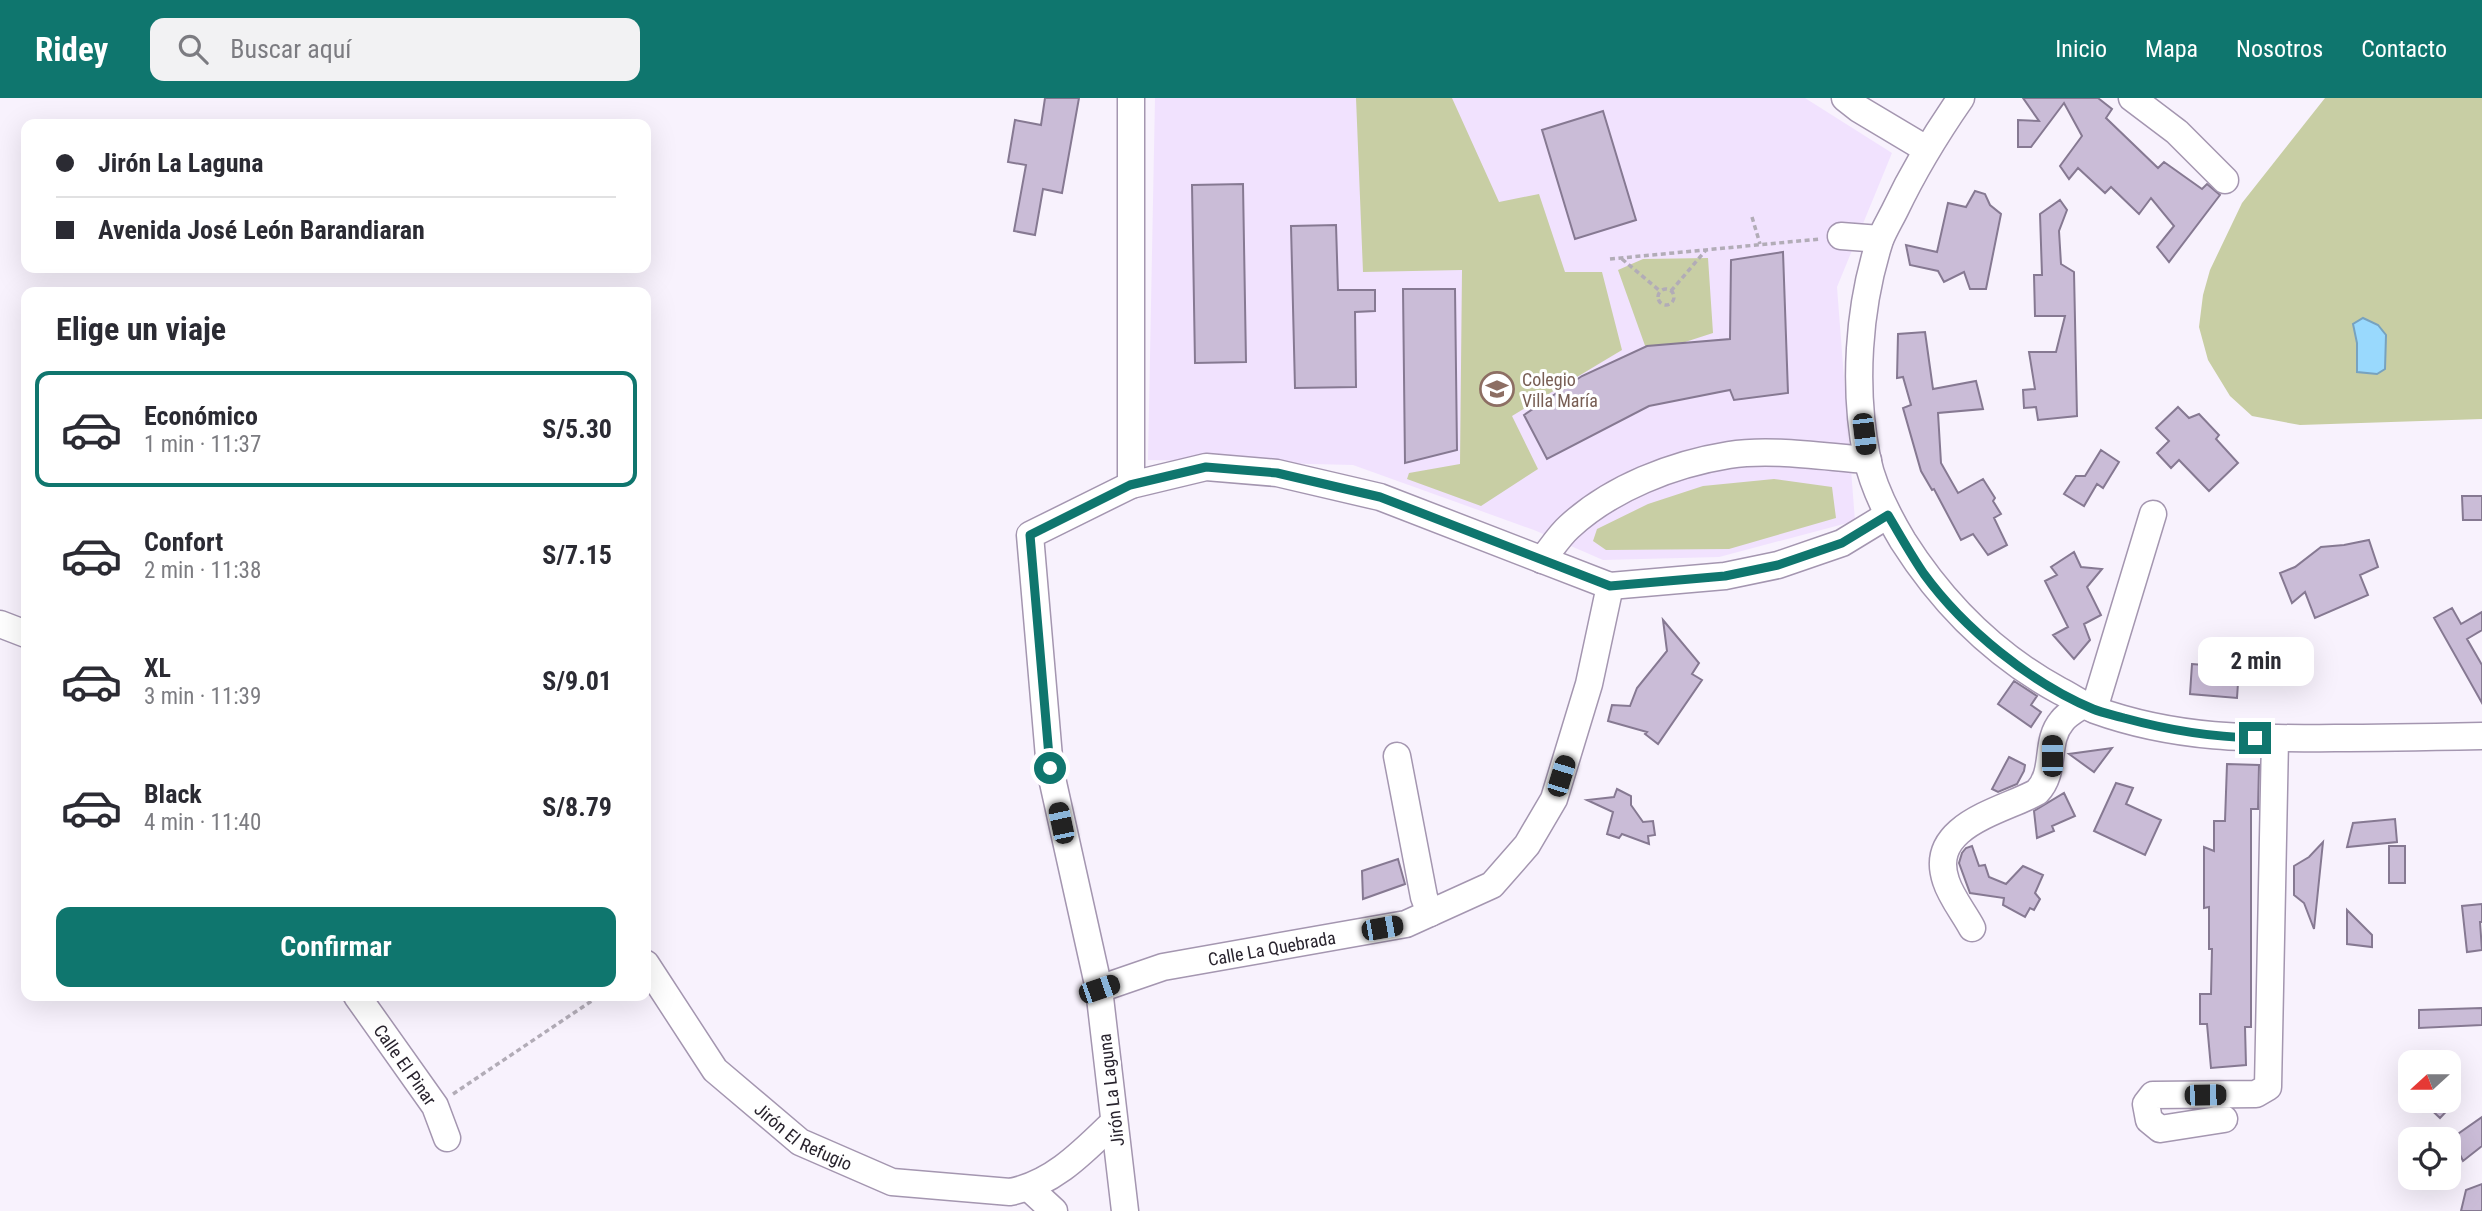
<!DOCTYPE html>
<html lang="es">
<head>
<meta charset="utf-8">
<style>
	body { margin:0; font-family:"Roboto Condensed",sans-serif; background:#f2f2f3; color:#2b2b33; height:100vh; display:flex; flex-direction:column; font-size:26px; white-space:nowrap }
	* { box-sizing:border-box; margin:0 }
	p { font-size:23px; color:#7c7c81 }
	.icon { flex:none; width:38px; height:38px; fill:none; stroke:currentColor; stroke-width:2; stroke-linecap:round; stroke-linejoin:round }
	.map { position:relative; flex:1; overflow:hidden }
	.side { position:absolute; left:21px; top:189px; width:630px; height:714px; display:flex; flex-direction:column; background:#fff; border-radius:14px; box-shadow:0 7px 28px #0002 }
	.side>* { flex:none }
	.guide { position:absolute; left:21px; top:21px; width:630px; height:154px; border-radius:14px; box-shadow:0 7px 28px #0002; display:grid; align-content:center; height:154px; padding:0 35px; background:#fff }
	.needle { width:46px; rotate:249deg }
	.controls { position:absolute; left:2398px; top:952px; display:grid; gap:14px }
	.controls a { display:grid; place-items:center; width:63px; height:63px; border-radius:14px; background:#fff; box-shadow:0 7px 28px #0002; font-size:35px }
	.end { position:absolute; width:32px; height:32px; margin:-16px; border:9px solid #0f766e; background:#fff; box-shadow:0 0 0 4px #fff }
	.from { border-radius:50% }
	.bubble { position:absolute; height:49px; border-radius:14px; background:#fff; box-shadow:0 7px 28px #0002; font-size:23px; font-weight:700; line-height:49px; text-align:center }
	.car { position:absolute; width:21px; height:42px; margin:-21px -10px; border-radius:9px; box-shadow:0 0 5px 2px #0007; background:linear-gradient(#222 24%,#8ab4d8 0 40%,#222 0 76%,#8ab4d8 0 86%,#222 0) }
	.guide b { display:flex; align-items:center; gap:24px; height:66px; font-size:26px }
	.guide b+b { border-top:2px solid #e1e1e2 }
	.guide i { width:18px; height:18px; background:#2b2b33 }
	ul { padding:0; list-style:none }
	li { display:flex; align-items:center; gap:21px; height:116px; margin:0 14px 10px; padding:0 21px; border:4px solid transparent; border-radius:14px }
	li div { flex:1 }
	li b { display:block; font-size:26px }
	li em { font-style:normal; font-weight:700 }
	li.current { border-color:#0f766e }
	li>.icon { width:63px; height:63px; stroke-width:1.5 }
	h2 { padding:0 35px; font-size:32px; line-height:84px }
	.cta { display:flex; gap:14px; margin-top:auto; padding:14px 35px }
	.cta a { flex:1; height:80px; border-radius:14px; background:#0f766e; color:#fff; font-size:28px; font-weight:700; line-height:80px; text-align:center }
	header { display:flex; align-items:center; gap:42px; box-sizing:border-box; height:98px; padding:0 35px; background:#0f766e; color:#fff }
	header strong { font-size:33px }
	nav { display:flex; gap:38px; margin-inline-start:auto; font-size:24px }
	.search { width:490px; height:63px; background:#f2f2f3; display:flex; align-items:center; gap:18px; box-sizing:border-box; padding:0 24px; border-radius:14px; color:#7c7c81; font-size:26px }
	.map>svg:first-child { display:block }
	.built { fill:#f1e2fe }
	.green { fill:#c8cea4 }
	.water { fill:#99d9fd; stroke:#77a2bf; stroke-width:2 }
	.building { fill:#cabcd7; stroke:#867992; stroke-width:2 }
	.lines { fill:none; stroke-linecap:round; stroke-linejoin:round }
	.minor-casing { stroke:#a496b0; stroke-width:29 }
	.path { stroke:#b2acb7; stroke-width:3.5; stroke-dasharray:5 3.5; stroke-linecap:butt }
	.minor { stroke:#fff; stroke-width:26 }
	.route { stroke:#0f766e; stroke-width:9 }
	.labels { text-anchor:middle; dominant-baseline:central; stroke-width:6; stroke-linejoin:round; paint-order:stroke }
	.education-label { font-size:18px; fill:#785e54; stroke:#fff; text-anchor:start }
	.street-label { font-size:18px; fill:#28232d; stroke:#fff }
</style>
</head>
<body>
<header>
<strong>Ridey</strong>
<div class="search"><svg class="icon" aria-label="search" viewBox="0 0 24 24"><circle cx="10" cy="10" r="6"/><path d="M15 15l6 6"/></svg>Buscar aquí</div>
<nav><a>Inicio</a><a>Mapa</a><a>Nosotros</a><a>Contacto</a></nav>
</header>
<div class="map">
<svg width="2482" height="1113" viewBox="0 0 2482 1113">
	<rect width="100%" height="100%" fill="#f8f2fd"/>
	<path class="built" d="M1155 0H1805L1892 55 1837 189 1855 423 1719 459 1603 462 1534 432 1353 367 1148 362Z"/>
	<path class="green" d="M1356 0H1452L1499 104 1539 96 1565 174H1602L1622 252 1512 318 1538 371 1481 408 1407 381 1409 375 1460 366 1462 172 1363 174Z
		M2325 0H2482V321L2300 327 2252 318 2230 298 2208 262 2199 229 2203 197 2210 172 2242 105Z
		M1708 160 1713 235 1648 256 1618 172 1643 161Z
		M1774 381 1832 389 1836 420 1729 451 1606 452 1593 443 1597 431 1648 406 1703 388Z"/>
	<path class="water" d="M2363 220 2378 227 2386 237 2385 271 2377 276 2357 274V245L2353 226Z"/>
	<path class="building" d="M1045 0H1079L1062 95 1043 91 1035 137 1014 133 1026 67 1008 64 1015 22 1041 27Z
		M2023 0H2098L2112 11 2106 20 2158 70 2164 64 2202 91 2207 86 2220 97 2169 164 2157 149 2174 128 2151 100 2139 116 2111 89 2105 95 2078 70 2069 81 2060 68 2082 38 2064 5 2031 49H2018V22L2039 23Z
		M1603 13 1636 122 1575 141 1542 32Z
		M1243 86 1246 264 1195 265 1192 87Z
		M1975 93 1985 96 1990 107 2001 116 1986 191H1970L1964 174 1944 184 1938 173 1910 167 1906 147 1937 154 1948 105 1966 109Z
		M2060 102 2067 112 2059 133 2061 166 2074 174 2077 318 2038 322 2036 309 2024 310 2023 292 2035 291 2029 254H2056L2065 218H2035L2034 177H2042L2040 116Z
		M1336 127 1338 192H1375V213L1355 214 1356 289 1295 290 1291 128Z
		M1783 154 1788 295 1734 302 1730 292 1649 308 1547 361 1524 317 1582 278 1647 248 1730 241 1731 162Z
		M1403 191H1455L1457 352 1405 365Z
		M1925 234 1933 291 1976 283 1983 311 1938 315 1941 365 1958 395 1983 381 1995 400 1993 403 2001 416 1994 420 2007 447 1988 457 1973 436 1961 442 1934 391 1932 392 1921 373 1903 310 1911 307 1903 279 1897 280 1898 236Z
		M2178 309 2189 320 2199 316 2219 337 2216 341 2238 365 2209 393 2179 362 2171 370 2157 355 2169 343 2156 330Z
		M2101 352 2119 364 2103 390 2097 386 2084 408 2064 396 2076 378H2085Z
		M2462 398H2482V422H2463Z
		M2369 442 2378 469 2360 477 2368 497 2315 520 2305 494 2292 505 2280 475 2295 469 2321 449 2344 447Z
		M2074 454 2081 469 2102 471 2087 489 2101 517 2084 526 2090 542 2074 561 2053 537 2068 529 2045 483 2057 477 2051 469Z
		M2452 510 2461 526 2482 514V532L2467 541 2482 567V605L2434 520Z
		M1663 522 1699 565 1692 576 1702 582 1658 646 1645 636 1647 634 1608 623 1612 607 1630 608 1637 590 1667 553Z
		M2192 566 2239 570 2237 600 2190 596Z
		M2014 583 2037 598 2031 607 2041 614 2031 629 1998 606Z
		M2112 650 2094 674 2069 656Z
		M2009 659 2025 667 2024 673 2017 686 1998 694 1992 691Z
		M2227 666 2259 667 2258 711H2251V929H2245L2246 967 2211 970 2207 926H2200V896H2211L2212 851H2209V809L2204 810V749L2214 753V723H2225Z
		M2116 685 2133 690 2126 706 2161 722 2145 757 2094 733Z
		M1617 691 1631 698V707L1643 724 1653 723 1655 737 1648 738 1649 746 1622 736 1619 740 1607 736 1613 714 1587 702 1614 699Z
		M2064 695 2075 718 2052 728 2054 733 2037 740 2034 713Z
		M2395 721 2397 744 2347 749 2353 725Z
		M2323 744 2314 831 2304 805 2294 797V768L2309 759Z
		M1972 748 1979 768 1985 767 1989 779 2006 786 2023 768 2043 777 2035 795 2040 801 2034 812 2030 810 2025 819 2003 807 2004 800 1970 795 1959 765 1962 755 1966 750Z
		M2389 748H2405V785H2389Z
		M1398 761 1405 786 1363 801 1362 773Z
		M2482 806V824H2480L2482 852 2467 854 2462 808Z
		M2347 812 2372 837V849L2347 846Z
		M2482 910V927L2419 930V912Z
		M2422 1003H2456L2440 1020Z
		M2482 1019V1048L2463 1063 2452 1040Z
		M2482 1086V1113H2461L2466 1092Z"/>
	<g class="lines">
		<g class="minor-casing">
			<g id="minor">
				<path d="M1845 0 1859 11 1926 51"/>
				<path d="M1961 0C1936 36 1914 72 1895 112 1890 122 1884 132 1880 142 1858 210 1853 290 1867 360 1873 389 1888 418 1903 443 1943 506 1994 557 2060 593 2072 599 2083 607 2095 612 2175 641 2252 641 2335 640 2384 640 2433 639 2482 638"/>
				<path d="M2132 0 2177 34 2225 82"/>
				<path d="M1841 138 1880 141"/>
				<path d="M1131 387V0"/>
				<path d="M1542 462C1551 451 1559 438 1569 429 1611 390 1673 366 1729 357 1771 350 1825 359 1868 362"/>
				<path d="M0 526 26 536"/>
				<path d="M2094 611 2153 416"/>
				<path d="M1397 658 1424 799 1430 815"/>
				<path d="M1972 830C1964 815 1951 799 1946 783 1927 727 2003 713 2037 694 2057 673 2044 644 2062 623 2067 616 2077 611 2084 606"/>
				<path id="s1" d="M646 866 715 972 800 1044 892 1084 1010 1094C1053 1086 1084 1053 1114 1024"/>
				<path id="s2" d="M1099 891 1163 869 1406 826 1492 787 1527 747 1554 701 1589 586 1610 488"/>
				<path id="s3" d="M357 898 435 1008 447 1040"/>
				<path d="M2224 1021 2160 1031 2149 1022 2146 1006 2153 997 2256 996 2268 989 2275 641"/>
				<path d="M1029 1090 1054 1113"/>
				<path d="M1125 1113 1099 891 1050 671 1030 437 1131 387 1206 369 1277 375 1380 399 1610 488 1725 478 1778 467 1842 445 1888 417"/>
			</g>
		</g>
		<path class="path" d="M1752 119 1760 146
			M1610 161 1820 141
			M1622 161 1660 193
			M1658 199a8 8 0 1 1 16 0a8 8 0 1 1-16 0Z
			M1671 193 1706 152
			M453 996 599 898"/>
		<use href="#minor" class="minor"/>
	</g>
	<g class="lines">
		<path class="route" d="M1050 670 1030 437 1130 387 1206 369 1277 375 1380 399 1610 488 1725 478 1778 467 1842 445 1888 417C1900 437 1911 457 1924 476 1964 531 2031 585 2093 611 2103 615 2114 617 2124 620 2168 632 2210 639 2255 640"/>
	</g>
	<defs>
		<g id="school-ring" transform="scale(1.75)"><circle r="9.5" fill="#fff" stroke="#8d6e63" stroke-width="1.5"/><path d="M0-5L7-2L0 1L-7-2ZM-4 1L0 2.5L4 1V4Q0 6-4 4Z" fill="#8d6e63"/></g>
	</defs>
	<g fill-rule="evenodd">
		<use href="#school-ring" x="1497" y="291"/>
	</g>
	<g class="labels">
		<g class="education-label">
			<text x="1522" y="281">Colegio<tspan x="1522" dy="21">Villa María</tspan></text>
		</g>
		<g class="street-label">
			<text stroke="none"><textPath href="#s2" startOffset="178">Calle La Quebrada</textPath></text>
			<text stroke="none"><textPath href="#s3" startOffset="84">Calle El Pinar</textPath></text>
			<text transform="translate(1111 992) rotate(-97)">Jirón La Laguna</text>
			<text stroke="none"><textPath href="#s1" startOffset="238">Jirón El Refugio</textPath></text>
		</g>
	</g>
</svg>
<div class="controls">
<a><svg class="needle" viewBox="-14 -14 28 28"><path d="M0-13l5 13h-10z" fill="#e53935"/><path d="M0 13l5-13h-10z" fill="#7c7c81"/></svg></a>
<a><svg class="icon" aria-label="locate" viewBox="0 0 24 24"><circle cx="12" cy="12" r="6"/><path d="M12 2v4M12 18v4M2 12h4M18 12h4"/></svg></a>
</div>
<i class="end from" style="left:1050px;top:670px"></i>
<i class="end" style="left:2255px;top:640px"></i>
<div class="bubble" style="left:2198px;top:539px;width:116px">2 min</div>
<i class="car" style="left:1864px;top:336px;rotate:173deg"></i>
<i class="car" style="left:2052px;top:658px;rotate:0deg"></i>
<i class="car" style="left:1561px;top:678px;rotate:17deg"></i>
<i class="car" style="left:1061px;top:725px;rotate:348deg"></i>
<i class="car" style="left:1382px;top:830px;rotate:80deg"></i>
<i class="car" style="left:1099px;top:891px;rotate:71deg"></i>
<i class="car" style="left:2205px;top:997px;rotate:89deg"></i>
<div class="guide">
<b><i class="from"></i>Jirón La Laguna</b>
<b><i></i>Avenida José León Barandiaran</b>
</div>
<section class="side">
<h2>Elige un viaje</h2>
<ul>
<li class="current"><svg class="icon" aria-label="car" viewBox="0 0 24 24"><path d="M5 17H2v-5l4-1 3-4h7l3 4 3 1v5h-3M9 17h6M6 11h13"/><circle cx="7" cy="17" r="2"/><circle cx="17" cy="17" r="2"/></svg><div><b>Económico</b><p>1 min · 11:37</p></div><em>S/5.30</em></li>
<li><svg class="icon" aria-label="car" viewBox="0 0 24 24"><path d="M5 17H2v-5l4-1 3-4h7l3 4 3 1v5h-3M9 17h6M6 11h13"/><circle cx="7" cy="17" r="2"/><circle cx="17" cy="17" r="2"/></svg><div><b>Confort</b><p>2 min · 11:38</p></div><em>S/7.15</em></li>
<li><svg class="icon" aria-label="car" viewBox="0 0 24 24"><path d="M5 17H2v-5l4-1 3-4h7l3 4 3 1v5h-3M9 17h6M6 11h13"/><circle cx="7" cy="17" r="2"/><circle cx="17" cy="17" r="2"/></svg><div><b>XL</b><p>3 min · 11:39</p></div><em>S/9.01</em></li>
<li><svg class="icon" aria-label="car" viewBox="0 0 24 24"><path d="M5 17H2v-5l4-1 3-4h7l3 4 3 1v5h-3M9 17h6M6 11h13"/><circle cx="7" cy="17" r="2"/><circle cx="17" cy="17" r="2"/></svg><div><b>Black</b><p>4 min · 11:40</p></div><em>S/8.79</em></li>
</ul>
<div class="cta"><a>Confirmar</a></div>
</section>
</div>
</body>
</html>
